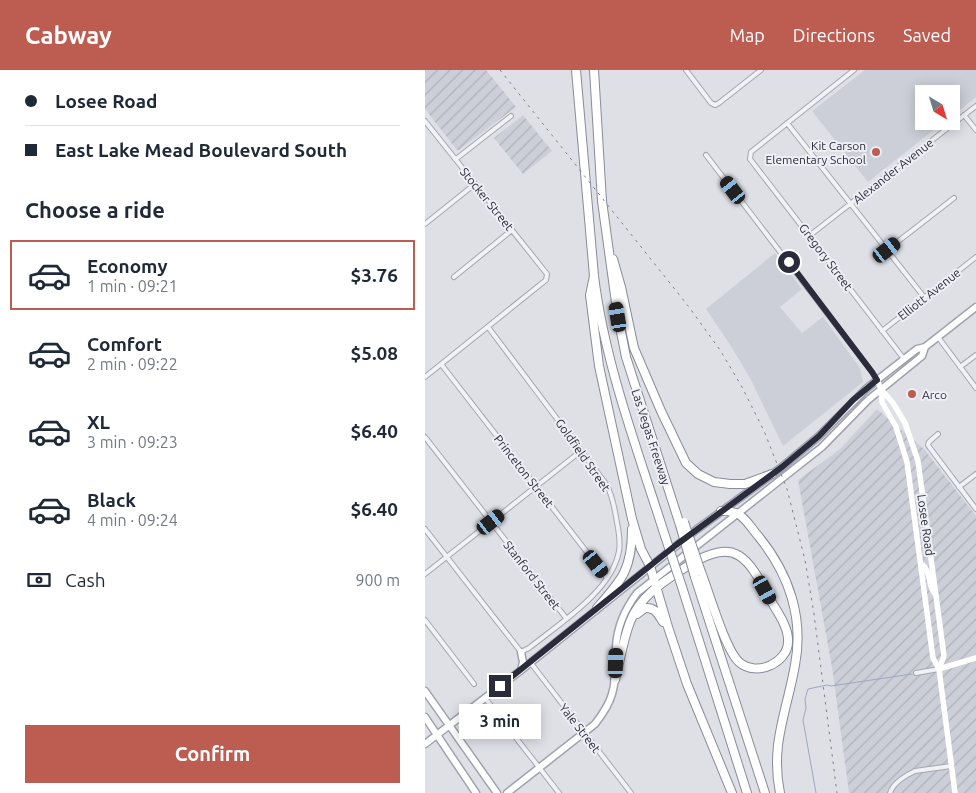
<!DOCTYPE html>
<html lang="en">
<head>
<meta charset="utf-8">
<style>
	body { margin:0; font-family:Ubuntu,sans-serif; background:#f2f2f3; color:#1f2937; height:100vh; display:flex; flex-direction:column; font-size:19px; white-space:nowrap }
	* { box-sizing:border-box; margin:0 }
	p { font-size:16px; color:#747a83 }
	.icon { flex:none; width:28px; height:28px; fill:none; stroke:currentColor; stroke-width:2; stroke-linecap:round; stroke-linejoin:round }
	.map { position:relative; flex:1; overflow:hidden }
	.side { display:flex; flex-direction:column; background:#fff; width:425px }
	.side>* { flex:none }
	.top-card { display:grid; align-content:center; height:110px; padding:0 25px; background:#fff }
	.needle { width:32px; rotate:142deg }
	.tools { position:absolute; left:490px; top:15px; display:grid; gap:10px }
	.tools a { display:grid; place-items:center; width:45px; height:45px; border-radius:0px; background:#fff; box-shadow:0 2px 12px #0003; font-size:25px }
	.end { position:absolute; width:22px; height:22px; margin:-11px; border:6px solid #2a2c3c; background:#fff; box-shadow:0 0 0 2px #fff }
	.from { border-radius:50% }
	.bubble { position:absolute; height:35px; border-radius:0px; background:#fff; box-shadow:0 2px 12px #0003; font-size:16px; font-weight:700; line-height:35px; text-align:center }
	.car { position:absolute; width:15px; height:30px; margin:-15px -8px; border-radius:6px; box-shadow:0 0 4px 1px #0007; background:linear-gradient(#222 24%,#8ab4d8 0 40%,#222 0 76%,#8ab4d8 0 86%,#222 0) }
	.top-card b { display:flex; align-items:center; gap:18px; height:48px; font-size:19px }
	.top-card b+b { border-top:1px solid #e0e1e3 }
	.top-card i { width:12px; height:12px; background:#1f2937 }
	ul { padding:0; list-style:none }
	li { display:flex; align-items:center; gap:15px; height:70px; margin:0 10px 8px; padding:0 15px; border:2px solid transparent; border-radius:0px }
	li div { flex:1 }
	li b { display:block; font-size:19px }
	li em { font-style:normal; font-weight:700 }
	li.selected { border-color:#bd5d52 }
	li>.icon { width:45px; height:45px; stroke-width:1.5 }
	h2 { padding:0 25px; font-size:22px; line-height:60px }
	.pay { display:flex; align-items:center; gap:12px; height:55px; padding:0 25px; font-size:19px }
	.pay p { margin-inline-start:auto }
	.action { display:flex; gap:10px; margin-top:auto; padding:10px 25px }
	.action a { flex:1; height:58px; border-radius:0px; background:#bd5d52; color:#fff; font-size:20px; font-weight:700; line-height:58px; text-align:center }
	header { display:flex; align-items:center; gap:30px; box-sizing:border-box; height:70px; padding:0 25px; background:#bd5d52; color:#fff }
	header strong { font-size:24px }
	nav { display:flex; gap:28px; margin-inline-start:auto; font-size:18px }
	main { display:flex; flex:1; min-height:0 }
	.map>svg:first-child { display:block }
	.built { fill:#cdcfd8 }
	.industrial { fill:url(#industrial-furrows) }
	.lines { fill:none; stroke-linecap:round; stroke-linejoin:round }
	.stream { stroke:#9ea7c2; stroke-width:1 }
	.street-casing { stroke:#a5a6b0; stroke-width:6 }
	.primary-casing { stroke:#a0a2b1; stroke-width:9 }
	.highway-casing { stroke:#888b9b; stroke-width:10 }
	.street { stroke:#f1f2f5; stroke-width:4 }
	.secondary { stroke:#fff; stroke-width:5.5 }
	.primary { stroke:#fff; stroke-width:6 }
	.highway { stroke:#fff; stroke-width:8 }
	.rail { stroke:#7a7d8e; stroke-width:1; stroke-dasharray:2.5 5; stroke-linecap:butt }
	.highway-bridge-casing { stroke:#888b9b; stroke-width:10; stroke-linecap:butt }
	.highway-bridge { stroke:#fff; stroke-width:8 }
	.route { stroke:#2a2c3c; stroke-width:6 }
	.poi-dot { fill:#bd5d52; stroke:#eeeff4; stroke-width:2 }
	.labels { text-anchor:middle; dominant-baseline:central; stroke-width:4; stroke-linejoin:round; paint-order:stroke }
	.poi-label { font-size:12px; fill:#2a2c3c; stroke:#eeeff4; text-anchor:end }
	.street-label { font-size:12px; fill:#2a2c3c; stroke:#eeeff4 }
</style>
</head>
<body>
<header>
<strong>Cabway</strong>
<nav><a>Map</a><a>Directions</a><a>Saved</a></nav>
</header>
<main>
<section class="side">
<div class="top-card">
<b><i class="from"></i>Losee Road</b>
<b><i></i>East Lake Mead Boulevard South</b>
</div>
<h2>Choose a ride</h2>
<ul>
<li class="selected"><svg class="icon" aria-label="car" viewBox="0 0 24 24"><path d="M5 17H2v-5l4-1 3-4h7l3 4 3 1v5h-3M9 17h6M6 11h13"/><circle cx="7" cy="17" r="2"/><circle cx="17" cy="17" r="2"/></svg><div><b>Economy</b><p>1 min · 09:21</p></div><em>$3.76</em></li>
<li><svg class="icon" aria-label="car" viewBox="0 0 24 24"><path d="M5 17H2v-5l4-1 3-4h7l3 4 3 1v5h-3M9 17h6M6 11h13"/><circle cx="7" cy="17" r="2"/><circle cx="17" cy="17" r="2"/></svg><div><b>Comfort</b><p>2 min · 09:22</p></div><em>$5.08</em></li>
<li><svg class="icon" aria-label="car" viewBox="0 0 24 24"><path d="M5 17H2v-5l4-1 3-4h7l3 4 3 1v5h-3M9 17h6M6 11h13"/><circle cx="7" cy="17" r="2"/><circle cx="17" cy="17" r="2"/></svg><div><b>XL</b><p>3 min · 09:23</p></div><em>$6.40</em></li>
<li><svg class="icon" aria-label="car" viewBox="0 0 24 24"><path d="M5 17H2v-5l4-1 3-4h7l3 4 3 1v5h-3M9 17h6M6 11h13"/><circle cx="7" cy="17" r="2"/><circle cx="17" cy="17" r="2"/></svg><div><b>Black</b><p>4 min · 09:24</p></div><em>$6.40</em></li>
</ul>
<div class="pay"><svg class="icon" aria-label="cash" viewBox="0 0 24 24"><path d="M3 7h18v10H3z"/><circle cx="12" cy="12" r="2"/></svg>Cash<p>900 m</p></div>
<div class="action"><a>Confirm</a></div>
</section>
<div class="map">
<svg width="551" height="723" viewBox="0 0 551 723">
	<defs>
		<pattern id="industrial-furrows" width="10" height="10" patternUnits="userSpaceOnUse" patternTransform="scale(1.25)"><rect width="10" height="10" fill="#cdcfd8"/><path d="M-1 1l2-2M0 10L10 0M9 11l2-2" fill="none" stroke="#b0b2ba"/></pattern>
	</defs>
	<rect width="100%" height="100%" fill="#dfe0e6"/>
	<path class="built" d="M440 0H551V27L526 47V24H499V51H520L443 112 387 41Z
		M350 183 377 219 355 237 377 263 398 247 435 298 438 312 358 376 325 308 304 273 281 239Z"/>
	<path class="industrial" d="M0 0H61L91 37 34 80H32L0 39Z
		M98 45 127 81 98 104 69 68Z
		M452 339 499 379 551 446V723H424L407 597 373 410 414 380Z"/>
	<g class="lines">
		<path class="stream" d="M391 723 378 650 381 638 380 629 383 619 402 615 406 616 487 604"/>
		<g class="street-casing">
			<path id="street" d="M261 0 286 33 290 35 294 33 336 0
				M429 0 326 82 325 89 479 289
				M539 45 551 60
				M0 51 122 204 121 210 0 307
				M362 53 499 227
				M281 85 447 302 452 310
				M31 89 86 46
				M0 154 50 114
				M384 166 551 36
				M462 180 529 128
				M29 207 87 160
				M457 261 551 187
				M513 267 551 318
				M16 294 182 508
				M535 297 551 285
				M513 364 504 372 503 375 505 378 551 439
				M0 367 141 548
				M534 417 551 404
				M0 459 96 582 104 578C134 554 187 521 194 481 196 470 193 458 191 447 189 435 187 424 181 414L63 257
				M0 504 156 381
				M0 550 49 614
				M105 592 206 723
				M491 603 514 599
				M60 628 134 723
				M465 723C468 713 481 705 490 701L526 696"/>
		</g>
		<g class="primary-casing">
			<path id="primary" d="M96 600 98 592 96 582
				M0 621 72 723
				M0 647 51 723
				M0 674 95 601 271 460 357 397 394 366 442 318 492 279 500 277 551 237
				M82 723 170 654C177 645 184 635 187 624 192 608 190 593 191 577 192 557 200 539 212 523L397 377 443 330 497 286 500 277"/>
		</g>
		<g class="highway-casing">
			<path id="highway" d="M151 0 169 206C180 295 213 381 240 466
				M169 0 177 131 193 247 201 287 255 455
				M188 189 196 217 209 278 236 341 261 393 273 404 289 412 305 414H320L347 404
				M169 206 165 225 174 296 207 449 216 479 225 496 243 557 262 614 307 723
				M296 441C318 440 321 452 334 467 364 504 379 548 370 595 362 641 345 675 355 723
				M270 507 340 723
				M257 517 322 723
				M172 538C198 509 207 498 207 459
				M212 544 220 538C230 537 233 544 238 552
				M190 610C195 591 198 570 205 552 215 525 241 510 264 495 313 465 324 490 346 531 353 543 364 558 363 572 363 582 355 591 346 595 336 600 323 600 314 592 300 579 284 522 276 502"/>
		</g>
		<use href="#street" class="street"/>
		<path class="secondary" d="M452 310 456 319 468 333 480 353 493 391 519 586 514 599
			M456 319 457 332 471 357 482 392 508 588 514 599 530 723
			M496 495H498C507 503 502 517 511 525
			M514 599 551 588"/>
		<use href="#primary" class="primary"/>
		<use href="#highway" class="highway"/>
		<path class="rail" d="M75 0 264 237 295 280 317 317 339 361 362 419 380 490 389 544 412 723"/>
		<g class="highway-bridge-casing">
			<path id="highway-bridge" d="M259 452 276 502
				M255 455 270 507
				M240 466 257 517"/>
		</g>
		<use href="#highway-bridge" class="highway-bridge"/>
	</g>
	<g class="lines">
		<path class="route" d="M75 616 251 475 357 397 394 366 428 330 452 310 447 302 364 192"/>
	</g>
	<g class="poi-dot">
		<circle cx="451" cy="82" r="5"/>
		<circle cx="487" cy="324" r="5"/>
	</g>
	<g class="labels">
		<g class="poi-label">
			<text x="441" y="75">Kit Carson<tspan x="441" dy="14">Elementary School</tspan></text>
			<text x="497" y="324" text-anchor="start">Arco</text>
		</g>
		<g class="street-label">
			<text transform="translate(468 101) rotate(-38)">Alexander Avenue</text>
			<text transform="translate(62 129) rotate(51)">Stocker Street</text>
			<text transform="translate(401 187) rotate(53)">Gregory Street</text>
			<text transform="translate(504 224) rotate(-38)">Elliott Avenue</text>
			<text transform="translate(226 367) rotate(72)">Las Vegas Freeway</text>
			<text transform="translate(158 385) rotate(55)">Goldfield Street</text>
			<text transform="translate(99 401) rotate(52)">Princeton Street</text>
			<text transform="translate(501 455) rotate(82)">Losee Road</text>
			<text transform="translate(107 505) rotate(52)">Stanford Street</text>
			<text transform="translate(155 658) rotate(52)">Yale Street</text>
		</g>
	</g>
</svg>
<div class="tools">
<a><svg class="needle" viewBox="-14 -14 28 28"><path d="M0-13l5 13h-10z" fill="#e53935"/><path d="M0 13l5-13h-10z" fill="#747a83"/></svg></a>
</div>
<i class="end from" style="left:364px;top:192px"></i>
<i class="end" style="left:75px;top:616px"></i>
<div class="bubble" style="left:34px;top:634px;width:82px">3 min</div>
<i class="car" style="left:308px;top:120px;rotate:323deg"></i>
<i class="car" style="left:462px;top:180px;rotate:52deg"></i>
<i class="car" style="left:193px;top:247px;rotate:351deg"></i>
<i class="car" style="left:66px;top:452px;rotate:52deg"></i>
<i class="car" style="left:171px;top:494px;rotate:142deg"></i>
<i class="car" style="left:340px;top:520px;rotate:151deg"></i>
<i class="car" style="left:191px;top:593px;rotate:2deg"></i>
</div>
</main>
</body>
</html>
